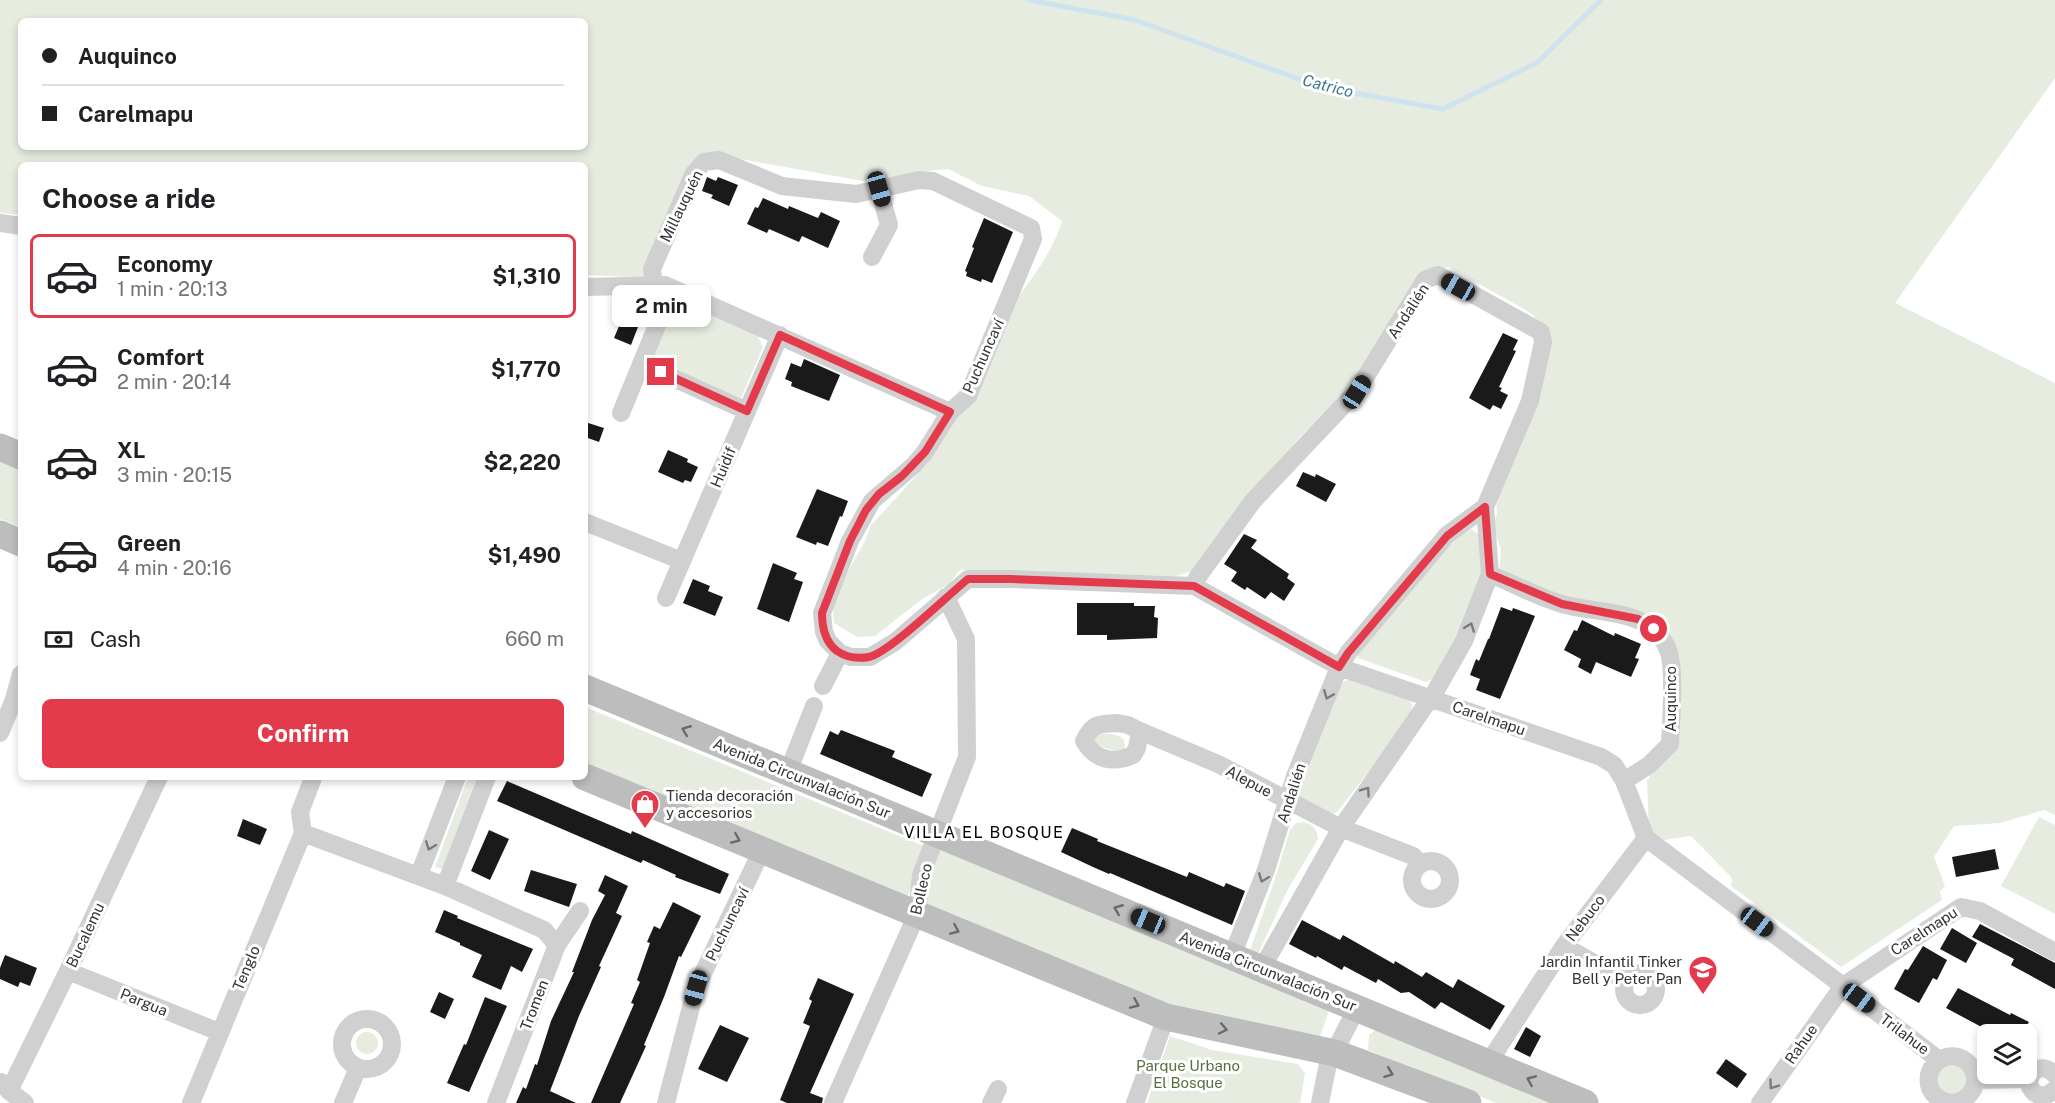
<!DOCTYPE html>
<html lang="en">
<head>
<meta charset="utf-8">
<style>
	body { margin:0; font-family:"Public Sans",sans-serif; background:#f2f2f2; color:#202124; height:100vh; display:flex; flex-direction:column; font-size:22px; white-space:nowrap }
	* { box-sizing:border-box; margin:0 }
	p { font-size:20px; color:#757577 }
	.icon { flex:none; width:33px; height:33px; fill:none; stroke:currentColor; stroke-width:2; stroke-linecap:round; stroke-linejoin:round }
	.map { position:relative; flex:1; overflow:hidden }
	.side { position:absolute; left:18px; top:162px; width:570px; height:618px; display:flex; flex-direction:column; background:#fff; border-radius:9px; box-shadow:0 3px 9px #0003 }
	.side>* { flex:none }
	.hud { position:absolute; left:18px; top:18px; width:570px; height:132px; border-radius:9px; box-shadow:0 3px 9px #0003; display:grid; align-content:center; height:132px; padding:0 24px; background:#fff }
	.tools { position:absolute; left:1977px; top:1024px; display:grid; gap:12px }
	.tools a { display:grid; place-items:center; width:60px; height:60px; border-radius:9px; background:#fff; box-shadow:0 3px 9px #0003; font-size:30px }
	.end { position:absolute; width:27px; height:27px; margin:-14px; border:8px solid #e43b4c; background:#fff; box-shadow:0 0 0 3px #fff }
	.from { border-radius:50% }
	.bubble { position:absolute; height:42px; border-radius:9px; background:#fff; box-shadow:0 3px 9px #0003; font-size:20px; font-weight:700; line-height:42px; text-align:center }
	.car { position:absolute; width:18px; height:36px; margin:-18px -9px; border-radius:8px; box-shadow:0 0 4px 2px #0007; background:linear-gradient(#222 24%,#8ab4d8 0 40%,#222 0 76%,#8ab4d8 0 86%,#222 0) }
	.hud b { display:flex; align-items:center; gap:21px; height:57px; font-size:22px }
	.hud b+b { border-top:2px solid #e0e0e0 }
	.hud i { width:15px; height:15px; background:#202124 }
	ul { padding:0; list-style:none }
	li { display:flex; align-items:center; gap:18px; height:84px; margin:0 12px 9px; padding:0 12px; border:3px solid transparent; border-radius:9px }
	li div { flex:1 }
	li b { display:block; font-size:22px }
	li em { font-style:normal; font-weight:700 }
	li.active { border-color:#e43b4c }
	li>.icon { width:54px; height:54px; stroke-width:1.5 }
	h2 { padding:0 24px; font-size:27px; line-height:72px }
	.pay { display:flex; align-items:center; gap:15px; height:66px; padding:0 24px; font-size:22px }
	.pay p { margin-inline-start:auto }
	.primary-button { display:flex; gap:12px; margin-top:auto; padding:12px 24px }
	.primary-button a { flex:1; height:69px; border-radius:9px; background:#e43b4c; color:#fff; font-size:24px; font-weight:700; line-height:69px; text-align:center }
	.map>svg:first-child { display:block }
	.green { fill:#e6ecdf; fill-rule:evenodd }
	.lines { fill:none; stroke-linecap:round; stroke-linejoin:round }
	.stream { stroke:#cfe3ee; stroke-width:5 }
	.building { fill:#1a1a1a }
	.minor { stroke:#d0d0d0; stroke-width:18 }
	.secondary { stroke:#bdbdbd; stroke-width:27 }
	.oneway { stroke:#7a7a7a }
	.oneway2 { stroke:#6a6a6a }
	.route { stroke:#e43b4c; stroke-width:8 }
	.labels { text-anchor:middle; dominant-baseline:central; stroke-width:6; stroke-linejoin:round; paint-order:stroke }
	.street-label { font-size:15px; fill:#333; stroke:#fff }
	.poi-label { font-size:15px; fill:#333; stroke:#fff; text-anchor:start }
	.park-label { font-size:15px; fill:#576f40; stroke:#fff }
	.water-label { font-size:16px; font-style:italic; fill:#407796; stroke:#fff }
	.neighbourhood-label { font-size:16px; letter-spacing:1.5px; fill:#000; stroke:#fff }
</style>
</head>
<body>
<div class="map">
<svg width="2055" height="1103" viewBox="0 0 2055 1103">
	<rect width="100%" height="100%" fill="#fff"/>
	<path class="green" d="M0 0H2055V78L1895 303 2055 383V815L2044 810 2000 823 1954 826 1934 857 1945 886 1940 892 1942 900 1841 967 1731 886 1732 878 1691 836 1664 840 1649 831 1647 780 1650 778 1648 773 1659 763 1676 649 1649 615 1553 594 1500 568 1501 549 1493 528 1497 513 1494 471 1519 413 1539 342 1535 317 1529 312 1449 267 1423 273 1354 385 1302 435 1234 513 1192 571 1176 576 960 570 949 584 922 599 875 636 857 637 834 623 832 600 865 541 871 525 928 463 925 450C951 407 976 362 1003 319 1024 287 1051 258 1062 221L1029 196 982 186 948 169 917 172 872 181H862L708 153 658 250 660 278 585 275V165H21V215L0 213ZM21 21H585V147H21Z
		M669 298 681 300 757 334 763 347 741 398 655 362 652 356 663 304Z
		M0 460 21 469V527L0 519Z
		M1471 529 1480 535 1485 553 1480 578 1460 631 1437 676 1426 682 1358 658V653L1450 545 1460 535Z
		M1350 678 1406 695 1412 704 1411 717 1338 811 1332 814 1299 800 1298 793 1339 685Z
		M585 707 926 847 907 899 585 765Z
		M1100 734C1112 733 1129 734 1124 750 1112 751 1105 749 1095 743V737Z
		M468 777H477L442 869 435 867Z
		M2039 817 2055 825V914L2001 886Z
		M1304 822C1314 825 1317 829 1318 839L1288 889 1257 956 1249 953 1273 885 1290 830 1296 823Z
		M939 847 1330 1007 1318 1043 1172 1009 922 905 926 877Z
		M1380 1027 1557 1103H1496L1368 1050 1369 1035Z
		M356 1043a11 11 0 1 1 22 0a11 11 0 1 1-22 0Z
		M1170 1036 1212 1050 1298 1064 1305 1073 1300 1103H1147Z
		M1948 1062 1970 1071 1962 1096 1940 1093 1935 1076Z"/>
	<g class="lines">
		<path class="stream" d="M1029 0 1135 20 1321 87 1443 109 1538 62 1601 0"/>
	</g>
	<path class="building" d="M707 177 716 181 718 177 738 185 729 206 711 198 713 195 702 191Z
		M763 198 788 209 789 206 818 218 821 212 840 221 828 248 802 236 799 242 769 229 767 233 747 224 755 207 758 208Z
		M984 218 1013 232 992 283 982 279 981 282 966 276 967 272 965 271 974 248 972 247Z
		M625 312 638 317 635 326 638 327 631 345 614 338Z
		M1503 333 1518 340 1513 350 1516 351 1499 387 1502 388 1500 391 1508 395 1501 409 1493 405 1490 410 1469 398Z
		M804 359 840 375 829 401 791 386 792 382 785 379 791 363 801 367Z
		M585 422 604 428 599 442 585 437Z
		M668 450 688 459 687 462 698 467 691 482 685 480 683 483 658 472Z
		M1303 472 1315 477 1316 474 1336 484 1326 502 1296 486Z
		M817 489 848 501 842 517 840 516 828 546 817 542 816 545 796 537Z
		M1244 534 1257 540 1251 548 1289 574 1287 578 1295 584 1284 601 1271 592 1265 599 1247 587 1245 590 1231 581 1237 572 1224 564Z
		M773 563 797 573 794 579 803 582 789 622 757 609Z
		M693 579 710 586 708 591 723 597 715 616 683 603Z
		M1077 603H1134V606H1155L1154 617 1158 618 1157 638 1107 640V635H1077Z
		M1501 607 1512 611 1513 608 1535 616 1500 699 1476 690 1480 679 1470 675 1476 659 1479 661 1488 639H1489Z
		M1582 620 1614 636 1615 633 1641 644 1635 658 1639 659 1631 677 1596 662 1591 674 1578 667 1581 659 1564 650 1574 630 1577 631Z
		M841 730 895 751 892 757 932 774 922 797 820 754 830 731 838 735Z
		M507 781 631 834 632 831 729 874 720 894 675 877 676 875 643 860 641 863 497 801Z
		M243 819 267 829 260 845 237 836Z
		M1072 828 1098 839 1097 841 1187 877 1189 872 1224 887 1226 883 1245 891 1232 925 1110 873 1109 874 1093 867 1061 852Z
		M489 830 509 839 490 880 471 871Z
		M1995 849 1999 869 1956 877 1952 857Z
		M531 870 577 884 569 907 524 891Z
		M605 875 628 886 616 913 622 916 599 966 601 967 579 1016 550 1091 576 1103H516L523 1087 526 1089 535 1064 537 1065 551 1021 574 972H572L592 920 605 895 598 891Z
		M673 902 701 916 681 957 679 956 664 997 644 1045 646 1046 620 1103H591L634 1004 631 1003 640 982 637 980 650 943 647 942 654 926 660 929Z
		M444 910 458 916 457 918 533 949 522 972 511 966 501 990 472 977 482 955 460 945V943L435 932Z
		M1302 920 1340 940 1343 935 1394 964 1395 961 1422 977 1426 972 1453 988 1458 979 1505 1006 1490 1030 1441 1002 1435 1009 1409 992 1401 993 1378 979 1376 983 1344 966 1342 970 1317 956 1316 958 1289 944Z
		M1980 924 2055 963V989L2011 965 2014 959 1972 937Z
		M1952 928 1977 943 1966 963 1940 949Z
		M1923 946 1947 960 1937 980 1933 978 1919 1003 1894 989 1905 969 1908 970Z
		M5 955 37 968 30 986 20 982 18 987 0 979V968Z
		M818 978 854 994 810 1093 823 1098 822 1103H787L780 1100 810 1026 803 1023 812 1001 809 999Z
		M1958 988 2010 1015 2011 1013 2029 1022 2021 1035H2004L1991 1028 1989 1031 1946 1008Z
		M439 992 454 999 445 1019 430 1012Z
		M485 997 507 1006 469 1092 447 1083 464 1044 466 1045Z
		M720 1025 749 1038 727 1082 698 1069Z
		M1526 1027 1541 1036 1530 1057 1514 1049Z
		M1726 1059 1747 1074 1737 1088 1716 1073Z"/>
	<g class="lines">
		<path class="minor" d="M0 223 21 226
			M872 257 889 225 879 189
			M585 287 665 285 950 412
			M642 364 747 411
			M621 413 658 323 652 269 694 173 704 162 719 160 782 186 856 194 919 180 933 181 1031 228 1033 239 968 396 950 412 925 452 914 465 872 501 850 541 822 613 824 632 828 641 840 653 823 686
			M585 522 682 561
			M1490 574C1514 584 1538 597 1562 604 1599 615 1654 607 1669 653 1675 673 1671 721 1670 744L1649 765 1624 781
			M1194 586 1197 578 1253 501 1357 391 1425 280 1438 275 1541 332 1543 342 1530 401 1485 507 1490 574 1464 641 1431 699 1425 706 1341 828 1262 968
			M666 598 780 335
			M840 653 851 657H870L895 642 968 579H1011L1194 586 1339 667 1601 757 1614 765 1624 781 1646 838 1843 986 1961 907 1980 911 2055 952
			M1117 723 1128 725 1140 731 1137 748 1133 755C1113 764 1095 760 1084 741 1093 723 1098 724 1117 723Z
			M1140 731 1218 764 1341 828 1413 856 1420 864
			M0 733 13 702 21 674
			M788 772 814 706
			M303 833 445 886 544 930 557 945
			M1412 880a19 19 0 1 1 38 0a19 19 0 1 1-38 0Z
			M419 875 457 777
			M445 886 487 777
			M1564 946 1626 981
			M1232 956 1266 870 1295 776 1339 667 1348 653 1447 535 1485 507
			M68 971 219 1032
			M1624 989a16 16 0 1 1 32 0a16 16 0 1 1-32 0Z
			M342 1044a25 25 0 1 1 50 0a25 25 0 1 1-50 0Z
			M1489 1062 1564 946 1646 838
			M2055 1075C2044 1063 2030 1068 2029 1084 2033 1097 2046 1099 2055 1089
			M1976 1080 2029 1079
			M1 1082 9 1091 25 1103
			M9 1091 68 971 159 777
			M191 1103 303 833 300 812 313 778
			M343 1103 358 1068
			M496 1103 557 945 580 911
			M666 1103 696 988 762 850
			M833 1103 917 914 921 875 967 757 966 639 946 597
			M991 1103 998 1089
			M1135 1103 1166 1017
			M1320 1103 1328 1064 1357 1008
			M1760 1103 1843 986 1939 1060
			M1953 1103C1939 1102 1926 1092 1929 1075 1931 1067 1936 1061 1943 1058 1974 1047 1991 1094 1954 1103"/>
		<path class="secondary" d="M0 447 21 456
			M0 534 21 543
			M585 688 1585 1103
			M585 777 1166 1017 1335 1053 1468 1103"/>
	</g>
	<defs><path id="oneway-chevron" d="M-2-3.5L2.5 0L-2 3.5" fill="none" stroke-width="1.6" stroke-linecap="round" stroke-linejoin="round" transform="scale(1.5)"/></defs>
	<g class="oneway">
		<use href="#oneway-chevron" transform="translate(1470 627) rotate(-69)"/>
		<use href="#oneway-chevron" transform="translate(1328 695) rotate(112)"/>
		<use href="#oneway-chevron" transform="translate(1366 791) rotate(-55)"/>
		<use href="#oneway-chevron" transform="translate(430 846) rotate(111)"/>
		<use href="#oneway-chevron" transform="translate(1263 878) rotate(111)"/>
		<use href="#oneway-chevron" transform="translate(1773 1085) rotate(125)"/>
	</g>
	<g class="oneway2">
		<use href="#oneway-chevron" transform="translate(686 730) rotate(-158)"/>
		<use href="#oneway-chevron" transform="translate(736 839) rotate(23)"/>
		<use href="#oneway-chevron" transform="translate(1118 909) rotate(-158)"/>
		<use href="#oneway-chevron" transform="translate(955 930) rotate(23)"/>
		<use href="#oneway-chevron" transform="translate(1135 1004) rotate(23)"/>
		<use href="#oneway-chevron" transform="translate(1223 1029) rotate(12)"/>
		<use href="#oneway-chevron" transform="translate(1389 1073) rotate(21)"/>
		<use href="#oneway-chevron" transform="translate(1531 1080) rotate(-157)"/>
	</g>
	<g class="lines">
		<path class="route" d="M661 372 747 411 780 335 950 412 925 452 902 476 879 494 866 510 850 541 822 613C822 628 825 642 837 651 846 657 858 659 869 657 889 653 948 595 968 579H1011L1194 586 1339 667 1348 653 1447 536 1485 507 1490 574 1562 604 1638 619 1654 629"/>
	</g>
	<defs>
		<g id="shop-pin" transform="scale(1.5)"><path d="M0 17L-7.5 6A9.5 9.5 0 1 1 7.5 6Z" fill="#e43b4c" stroke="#fff"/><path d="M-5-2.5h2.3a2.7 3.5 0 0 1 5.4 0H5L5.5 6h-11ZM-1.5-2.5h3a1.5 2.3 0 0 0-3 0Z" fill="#fff"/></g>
		<g id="school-pin" transform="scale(1.5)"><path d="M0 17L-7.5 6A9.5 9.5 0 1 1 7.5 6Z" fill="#e43b4c" stroke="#fff"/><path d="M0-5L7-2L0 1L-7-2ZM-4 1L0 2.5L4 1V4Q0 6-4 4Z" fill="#fff"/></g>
	</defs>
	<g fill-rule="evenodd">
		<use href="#shop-pin" x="645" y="804"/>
		<use href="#school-pin" x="1703" y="970"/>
	</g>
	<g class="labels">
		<g class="street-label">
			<text transform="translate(681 206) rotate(-64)">Millauquén</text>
			<text transform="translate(1408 311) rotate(-57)">Andalién</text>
			<text transform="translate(983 356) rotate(-66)">Puchuncaví</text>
			<text transform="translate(723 467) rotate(-67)">Huidif</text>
			<text transform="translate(1670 699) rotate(-90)">Auquinco</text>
			<text transform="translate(1489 718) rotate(19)">Carelmapu</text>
			<text transform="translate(802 778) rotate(22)">Avenida Circunvalación Sur</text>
			<text transform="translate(1249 781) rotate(28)">Alepue</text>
			<text transform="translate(1291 793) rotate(-72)">Andalién</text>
			<text transform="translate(921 889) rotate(-77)">Bolleco</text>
			<text transform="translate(1585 918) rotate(-53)">Nebuco</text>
			<text transform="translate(727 924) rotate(-64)">Puchuncaví</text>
			<text transform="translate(1924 931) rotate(-33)">Carelmapu</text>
			<text transform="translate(85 935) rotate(-65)">Bucalemu</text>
			<text transform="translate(246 968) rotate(-67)">Tenglo</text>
			<text transform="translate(1268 971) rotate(22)">Avenida Circunvalación Sur</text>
			<text transform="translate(144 1002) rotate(22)">Pargua</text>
			<text transform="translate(534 1005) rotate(-69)">Tromen</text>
			<text transform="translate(1905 1034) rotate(37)">Trilahue</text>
			<text transform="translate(1801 1044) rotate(-55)">Rahue</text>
		</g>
		<g class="poi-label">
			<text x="666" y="795">Tienda decoración<tspan x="666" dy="17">y accesorios</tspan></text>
			<text x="1682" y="961" text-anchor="end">Jardin Infantil Tinker<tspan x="1682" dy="17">Bell y Peter Pan</tspan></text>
		</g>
		<g class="park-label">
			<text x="1188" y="1065">Parque Urbano<tspan x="1188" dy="17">El Bosque</tspan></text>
		</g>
		<g class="water-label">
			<text transform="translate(1328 86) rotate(14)">Catrico</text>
		</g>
		<g class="neighbourhood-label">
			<text x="984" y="832">VILLA EL BOSQUE</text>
		</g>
	</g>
</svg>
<div class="tools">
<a><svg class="icon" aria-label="layers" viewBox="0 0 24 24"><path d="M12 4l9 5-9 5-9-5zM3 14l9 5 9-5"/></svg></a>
</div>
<i class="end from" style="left:1654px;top:629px"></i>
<i class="end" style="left:661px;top:372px"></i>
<div class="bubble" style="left:612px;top:285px;width:99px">2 min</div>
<i class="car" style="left:879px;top:189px;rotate:164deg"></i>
<i class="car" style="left:1458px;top:287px;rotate:299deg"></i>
<i class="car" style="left:1357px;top:392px;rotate:32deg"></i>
<i class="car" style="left:1148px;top:921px;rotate:293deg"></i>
<i class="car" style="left:1757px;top:922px;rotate:127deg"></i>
<i class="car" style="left:696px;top:988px;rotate:195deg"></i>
<i class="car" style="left:1859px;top:998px;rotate:127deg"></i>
<div class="hud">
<b><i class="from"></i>Auquinco</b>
<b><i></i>Carelmapu</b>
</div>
<section class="side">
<h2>Choose a ride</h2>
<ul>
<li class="active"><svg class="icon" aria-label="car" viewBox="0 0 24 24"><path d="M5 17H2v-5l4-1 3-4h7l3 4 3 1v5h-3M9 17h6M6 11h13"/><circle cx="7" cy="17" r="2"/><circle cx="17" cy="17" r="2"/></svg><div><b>Economy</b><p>1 min · 20:13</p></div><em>$1,310</em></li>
<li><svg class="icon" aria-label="car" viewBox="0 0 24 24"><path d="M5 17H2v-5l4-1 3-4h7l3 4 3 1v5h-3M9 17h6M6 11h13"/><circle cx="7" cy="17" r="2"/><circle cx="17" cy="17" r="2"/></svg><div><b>Comfort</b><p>2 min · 20:14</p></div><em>$1,770</em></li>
<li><svg class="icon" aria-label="car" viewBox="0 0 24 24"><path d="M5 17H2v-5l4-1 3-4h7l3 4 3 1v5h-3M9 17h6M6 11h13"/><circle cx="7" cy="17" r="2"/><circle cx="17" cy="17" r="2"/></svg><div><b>XL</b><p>3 min · 20:15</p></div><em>$2,220</em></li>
<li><svg class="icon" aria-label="car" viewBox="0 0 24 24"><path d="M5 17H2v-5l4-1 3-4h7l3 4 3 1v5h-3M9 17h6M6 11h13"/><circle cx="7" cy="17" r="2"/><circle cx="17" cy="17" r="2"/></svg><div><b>Green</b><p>4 min · 20:16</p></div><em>$1,490</em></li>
</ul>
<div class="pay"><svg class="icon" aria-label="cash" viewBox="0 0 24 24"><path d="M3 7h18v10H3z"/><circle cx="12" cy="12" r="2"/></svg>Cash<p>660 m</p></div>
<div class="primary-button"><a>Confirm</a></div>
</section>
</div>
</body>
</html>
